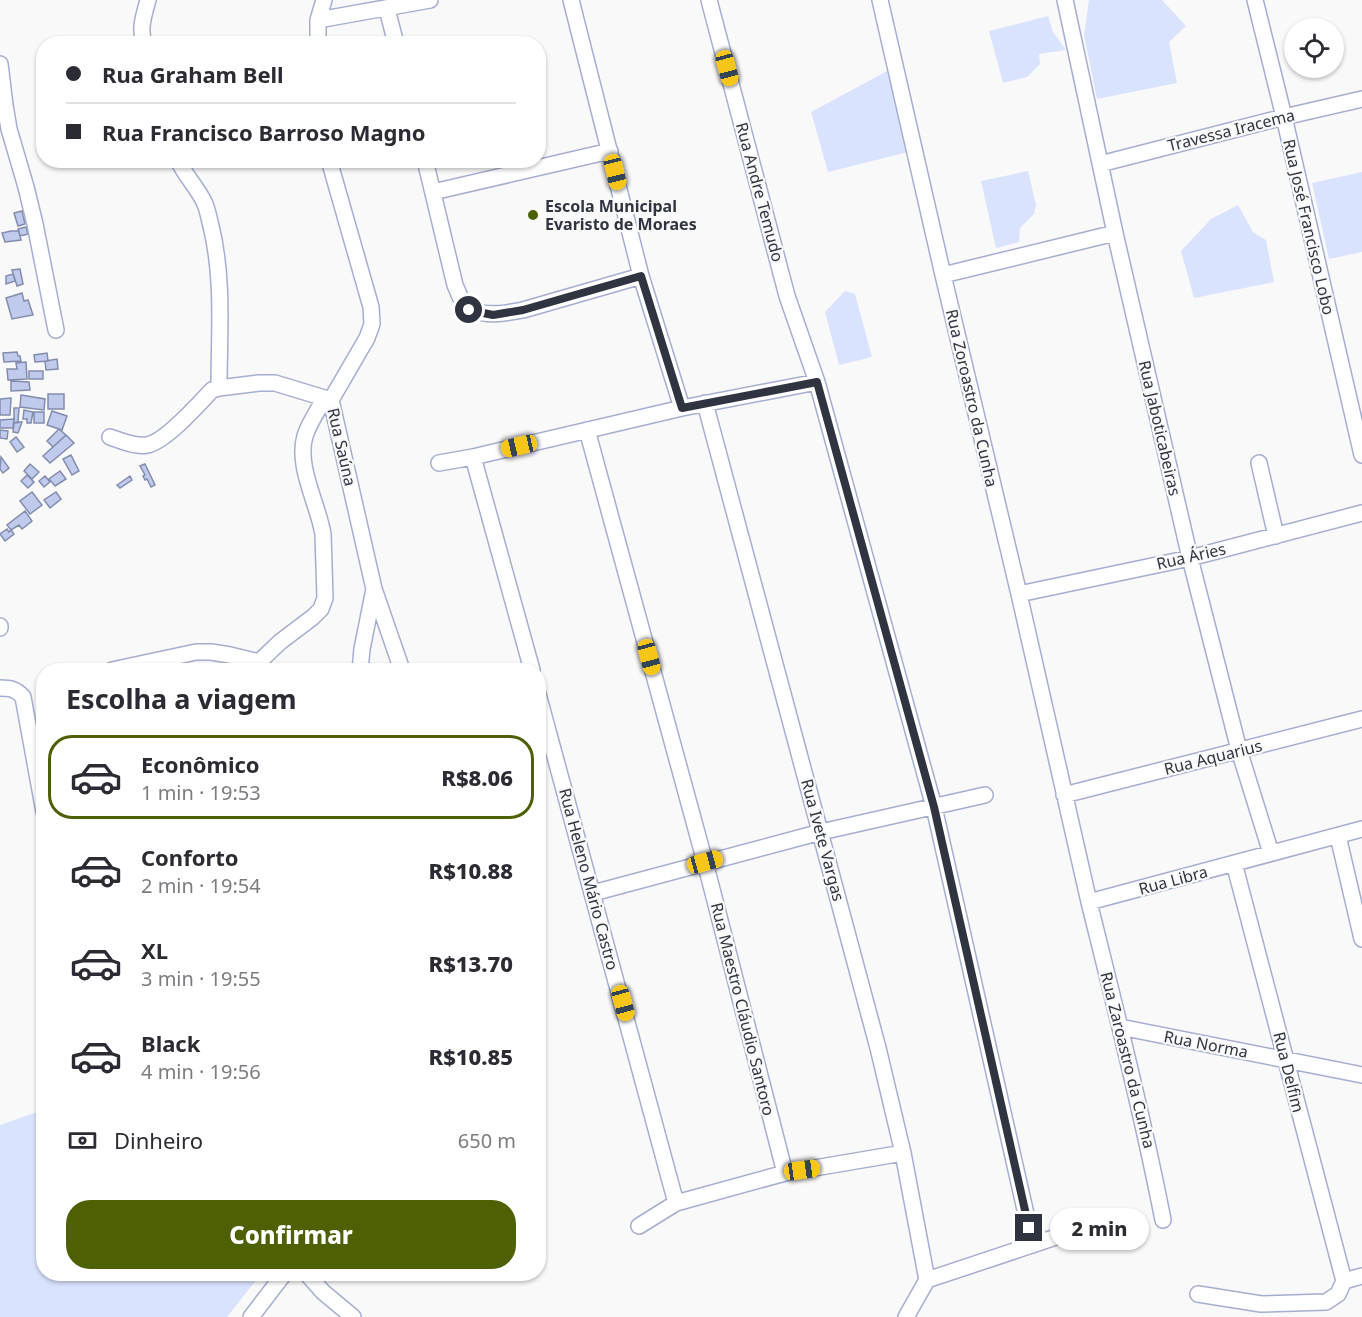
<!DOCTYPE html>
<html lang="pt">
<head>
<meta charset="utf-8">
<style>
	body { margin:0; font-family:"Noto Sans",sans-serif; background:#f2f2f3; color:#2b2b33; height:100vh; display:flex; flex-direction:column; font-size:22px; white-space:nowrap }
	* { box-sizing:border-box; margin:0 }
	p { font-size:20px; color:#7c7c81 }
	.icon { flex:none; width:33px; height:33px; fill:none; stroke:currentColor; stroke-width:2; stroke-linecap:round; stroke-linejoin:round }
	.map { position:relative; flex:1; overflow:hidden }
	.side { position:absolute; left:36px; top:663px; width:510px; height:618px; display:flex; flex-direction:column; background:#fff; border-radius:24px; box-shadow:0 2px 4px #0004 }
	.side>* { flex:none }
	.guide { position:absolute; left:36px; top:36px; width:510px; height:132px; border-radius:24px; box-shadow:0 2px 4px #0004; display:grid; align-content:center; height:132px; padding:0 30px; background:#fff }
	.tools { position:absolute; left:1284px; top:18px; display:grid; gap:12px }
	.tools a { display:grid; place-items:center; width:60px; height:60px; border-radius:50%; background:#fff; box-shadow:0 2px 4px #0004; font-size:30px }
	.end { position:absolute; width:27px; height:27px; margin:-14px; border:8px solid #303441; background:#fff; box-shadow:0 0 0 3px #fff }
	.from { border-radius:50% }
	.bubble { position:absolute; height:42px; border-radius:21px; background:#fff; box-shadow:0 2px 4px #0004; font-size:20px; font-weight:800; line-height:42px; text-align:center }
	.car { position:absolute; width:18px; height:36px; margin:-18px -9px; border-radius:8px; box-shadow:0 0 4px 2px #0007; background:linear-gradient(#f5c518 24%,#345 0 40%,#f5c518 0 76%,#345 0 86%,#f5c518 0) }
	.guide b { display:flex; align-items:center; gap:21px; height:57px; font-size:22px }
	.guide b+b { border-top:2px solid #e1e1e2 }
	.guide i { width:15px; height:15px; background:#2b2b33 }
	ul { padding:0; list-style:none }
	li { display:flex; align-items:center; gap:18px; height:84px; margin:0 12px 9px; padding:0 18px; border:3px solid transparent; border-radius:24px }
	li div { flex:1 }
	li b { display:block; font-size:22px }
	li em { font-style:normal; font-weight:800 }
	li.active { border-color:#4e6004 }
	li>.icon { width:54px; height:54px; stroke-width:1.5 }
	h2 { padding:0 30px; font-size:27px; line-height:72px }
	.pay { display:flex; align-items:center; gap:15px; height:66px; padding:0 30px; font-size:22px }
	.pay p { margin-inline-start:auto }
	.action { display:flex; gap:12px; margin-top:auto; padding:12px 30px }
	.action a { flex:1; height:69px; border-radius:24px; background:#4e6004; color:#fff; font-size:24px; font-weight:800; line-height:69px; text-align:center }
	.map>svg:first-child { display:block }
	.green { fill:#dae3fe }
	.building { fill:#c0caed; stroke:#828cac; stroke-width:1.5 }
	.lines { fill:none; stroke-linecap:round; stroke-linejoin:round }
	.minor-casing { stroke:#a4aed0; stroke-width:18 }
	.minor { stroke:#fff; stroke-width:15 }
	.route { stroke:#303441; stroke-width:8 }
	.poi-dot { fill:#4e6004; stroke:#f9f9f9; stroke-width:2 }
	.labels { text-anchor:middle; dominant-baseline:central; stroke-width:4.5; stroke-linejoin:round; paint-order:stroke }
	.street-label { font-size:16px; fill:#303441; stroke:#f9f9f9 }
	.poi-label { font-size:16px; font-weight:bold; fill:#303441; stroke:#f9f9f9; text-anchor:start }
</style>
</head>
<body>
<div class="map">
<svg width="1362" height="1317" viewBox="0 0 1362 1317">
	<rect width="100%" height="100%" fill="#f9f9f9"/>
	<path class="green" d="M1089 0H1162L1186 26 1169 42 1177 83 1097 99 1084 35Z
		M1048 16 1053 32 1066 50 1039 54 1040 64 1027 77 1003 83 989 31Z
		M889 70 908 152 828 172 811 112Z
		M1028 171 1036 205 1034 214 1020 228 1019 242 996 248 981 181Z
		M1362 172V252L1329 259 1312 183Z
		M1238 205 1253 232 1266 240 1274 282 1194 298 1181 251 1211 219Z
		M845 291 855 294 872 357 839 365 825 312Z
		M43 1110 44 1274H261L227 1317H0V1125Z"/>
	<path class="building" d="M22 211 25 224 18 226 14 213Z
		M26 227 28 234 20 236 18 229Z
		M11 231H19L21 240 5 242 2 233Z
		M20 269 23 284 17 286 12 270Z
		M13 274 15 281 6 284V276Z
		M22 293 24 301 28 300 33 315 12 319 6 298Z
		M17 352 18 356H20L21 361 4 362 3 353Z
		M47 353 48 361 35 362 34 355Z
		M57 359 58 369 46 370 45 361Z
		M26 362 27 379 8 380 7 369H17L16 363Z
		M29 371H43V379H29Z
		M11 381 29 382 30 390 11 391Z
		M48 394H64V409H48Z
		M21 395 45 399 44 410 20 407Z
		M11 398 10 415H0V399Z
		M14 408H19L18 422 14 423Z
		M24 410 33 412 31 423H27V419H23Z
		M52 411 67 416 62 430 47 425Z
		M34 412H44V423H34Z
		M14 419 13 428H0V420Z
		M22 422 18 433 13 432 14 423Z
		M59 429 66 435 53 447 47 441Z
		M0 430 8 431 7 439 0 438Z
		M66 435 74 443 50 463 43 456Z
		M16 437 24 447 17 452 10 442Z
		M71 455 79 471 72 475 63 459Z
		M1 457 9 468 3 473 0 469Z
		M30 464 39 472 32 479 24 471Z
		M145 464 155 485 151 487 147 479 145 480 143 476 145 475 140 466Z
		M60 471 66 479 55 486 49 479Z
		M27 475 34 482 28 488 21 481Z
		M45 476 50 482 44 487 39 481Z
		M130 476 132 480 120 488 117 485Z
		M32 492 42 505 30 514 20 501Z
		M56 492 61 499 50 508 44 500Z
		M25 511 32 521 22 529 19 525 11 530 7 525Z
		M7 529 9 532 11 530 14 534 5 541 0 534Z"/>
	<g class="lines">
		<g class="minor-casing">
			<path id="minor" d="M571 0 641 276 682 408
				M709 0 787 296 817 382 934 807 1033 1245
				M880 0 943 275 1019 594 1089 902 1362 829
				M1065 0 1115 233 1190 558 1239 750 1271 853
				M1255 0 1284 117 1362 455
				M387 9 396 44
				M318 20 430 0
				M144 44C139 28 144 15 148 0
				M318 44V20L324 0
				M0 64 5 105 9 129 26 187 35 224 56 330
				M178 160C185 176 198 188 205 204 208 211 209 219 211 226 224 279 219 334 219 388
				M329 160 371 307 372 324 367 338 331 400 374 589 402 670
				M425 160 455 285 461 299 469 310C489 316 502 314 523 310L641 276
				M1100 164 1284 117 1362 99
				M433 192 610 151
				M943 275 1115 233
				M705 403 878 1048 903 1153 927 1280
				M587 430 705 862 785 1173
				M110 437C122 441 135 447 147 445 164 443 199 404 212 390L219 388 259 383H275L331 400
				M473 457 532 670
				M439 463 473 457 682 408 817 382
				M1259 463 1276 536
				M1019 594 1190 558 1362 513
				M0 626V628
				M112 670 196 652H211L230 655 259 662 280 642 313 617 321 609 325 598 323 534C318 504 296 466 305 436 309 423 318 410 325 398
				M360 670 362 649 374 589
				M0 688C10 688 16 689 23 697L44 812
				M538 694 676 1203
				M1064 795 1362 719
				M1338 836 1362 939
				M1234 863 1344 1281
				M593 893 821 832 985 795
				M1089 902C1115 1007 1142 1113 1163 1220
				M1120 1027 1362 1075
				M639 1226 676 1203 785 1173 903 1153
				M307 1274 323 1292 353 1317
				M927 1280 1083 1228
				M1344 1281 1362 1276
				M1198 1294 1261 1304 1326 1302 1338 1294 1344 1281
				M251 1317 284 1274
				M906 1317 927 1280"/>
		</g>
		<use href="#minor" class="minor"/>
	</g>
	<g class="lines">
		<path class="route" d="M469 310 493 315 523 310 641 276 682 408 817 382 934 807 1029 1228"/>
	</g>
	<circle class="poi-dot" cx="533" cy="215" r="6"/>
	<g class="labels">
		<g class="street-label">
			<text transform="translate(1231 130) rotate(-14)">Travessa Iracema</text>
			<text transform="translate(760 192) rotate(75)">Rua Andre Temudo</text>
			<text transform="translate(1309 227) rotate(77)">Rua José Francisco Lobo</text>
			<text transform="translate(972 398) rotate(77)">Rua Zoroastro da Cunha</text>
			<text transform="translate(1160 428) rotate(77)">Rua Jaboticabeiras</text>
			<text transform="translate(342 447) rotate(77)">Rua Saúna</text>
			<text transform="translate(1191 556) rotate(-13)">Rua Áries</text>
			<text transform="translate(1213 757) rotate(-14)">Rua Aquarius</text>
			<text transform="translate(823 840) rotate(75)">Rua Ivete Vargas</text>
			<text transform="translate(589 879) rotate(75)">Rua Heleno Mário Castro</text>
			<text transform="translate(1173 880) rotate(-15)">Rua Libra</text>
			<text transform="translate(743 1009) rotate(76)">Rua Maestro Cláudio Santoro</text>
			<text transform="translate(1206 1044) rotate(11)">Rua Norma</text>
			<text transform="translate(1128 1060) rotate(76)">Rua Zaroastro da Cunha</text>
			<text transform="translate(1289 1072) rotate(76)">Rua Delfim</text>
		</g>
		<g class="poi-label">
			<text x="545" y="206">Escola Municipal<tspan x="545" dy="18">Evaristo de Moraes</tspan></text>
		</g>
	</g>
</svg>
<div class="tools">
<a><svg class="icon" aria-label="locate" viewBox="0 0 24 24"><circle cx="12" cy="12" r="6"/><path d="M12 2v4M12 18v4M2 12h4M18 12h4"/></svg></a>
</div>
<i class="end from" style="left:469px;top:310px"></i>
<i class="end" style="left:1029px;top:1228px"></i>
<div class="bubble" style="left:1050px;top:1208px;width:99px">2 min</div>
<i class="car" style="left:727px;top:68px;rotate:165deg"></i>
<i class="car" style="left:615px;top:172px;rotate:166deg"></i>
<i class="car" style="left:519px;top:446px;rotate:257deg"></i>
<i class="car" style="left:649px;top:657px;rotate:165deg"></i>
<i class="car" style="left:705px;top:862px;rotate:75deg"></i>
<i class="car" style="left:623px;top:1003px;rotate:165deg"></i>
<i class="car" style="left:802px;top:1170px;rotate:82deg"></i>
<div class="guide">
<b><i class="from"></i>Rua Graham Bell</b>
<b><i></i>Rua Francisco Barroso Magno</b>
</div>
<section class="side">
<h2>Escolha a viagem</h2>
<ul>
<li class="active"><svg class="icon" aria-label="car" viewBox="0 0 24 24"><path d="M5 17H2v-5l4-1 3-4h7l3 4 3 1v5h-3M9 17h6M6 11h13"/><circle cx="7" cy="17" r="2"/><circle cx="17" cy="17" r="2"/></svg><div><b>Econômico</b><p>1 min · 19:53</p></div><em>R$8.06</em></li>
<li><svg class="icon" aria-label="car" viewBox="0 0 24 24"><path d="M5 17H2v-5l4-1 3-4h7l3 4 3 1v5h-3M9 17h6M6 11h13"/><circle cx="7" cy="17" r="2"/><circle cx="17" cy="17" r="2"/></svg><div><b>Conforto</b><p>2 min · 19:54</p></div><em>R$10.88</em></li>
<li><svg class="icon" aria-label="car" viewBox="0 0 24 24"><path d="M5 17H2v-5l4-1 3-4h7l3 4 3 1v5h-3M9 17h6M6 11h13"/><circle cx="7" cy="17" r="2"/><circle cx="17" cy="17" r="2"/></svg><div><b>XL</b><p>3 min · 19:55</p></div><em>R$13.70</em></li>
<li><svg class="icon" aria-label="car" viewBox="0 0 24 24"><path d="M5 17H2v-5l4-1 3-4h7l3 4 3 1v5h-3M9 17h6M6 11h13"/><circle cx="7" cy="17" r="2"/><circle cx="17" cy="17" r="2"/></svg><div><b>Black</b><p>4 min · 19:56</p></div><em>R$10.85</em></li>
</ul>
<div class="pay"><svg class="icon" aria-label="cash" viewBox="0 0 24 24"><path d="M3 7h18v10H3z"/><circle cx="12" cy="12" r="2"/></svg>Dinheiro<p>650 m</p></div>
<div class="action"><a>Confirmar</a></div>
</section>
</div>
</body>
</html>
